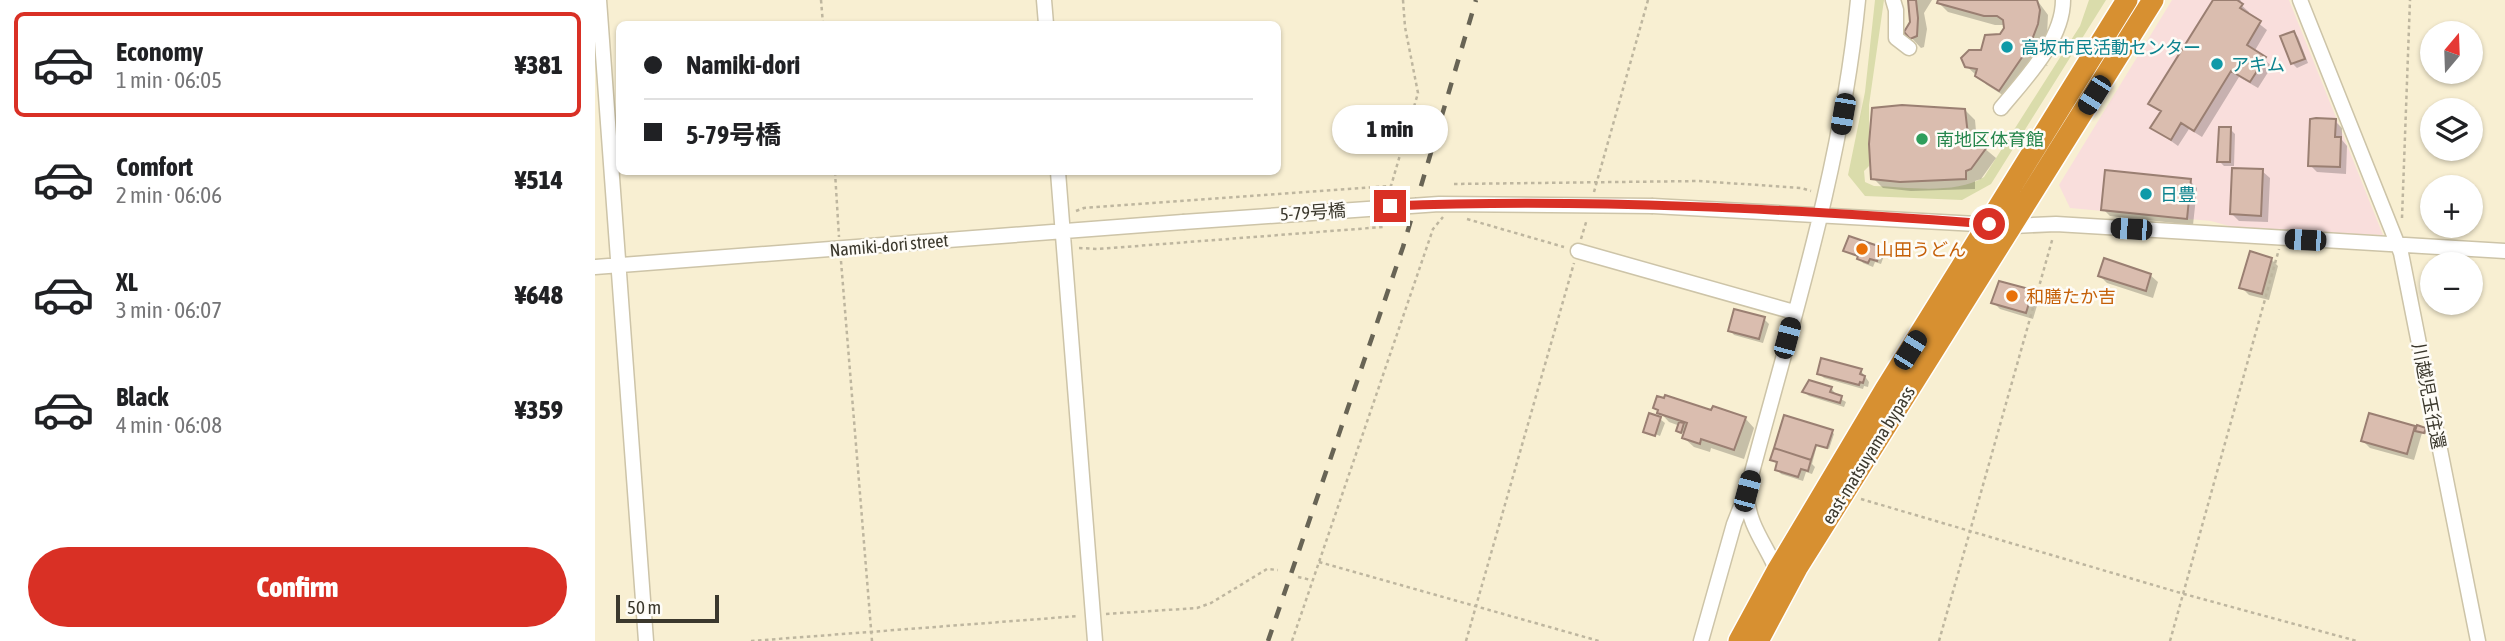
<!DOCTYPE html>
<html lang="en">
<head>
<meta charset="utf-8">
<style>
	body { margin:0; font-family:"Asap Condensed","Noto Sans JP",sans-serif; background:#f6f6f6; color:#202124; height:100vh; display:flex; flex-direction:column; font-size:26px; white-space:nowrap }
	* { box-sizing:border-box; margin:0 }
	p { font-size:23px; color:#757577 }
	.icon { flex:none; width:38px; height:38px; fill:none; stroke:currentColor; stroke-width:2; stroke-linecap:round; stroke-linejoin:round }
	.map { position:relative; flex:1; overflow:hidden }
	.drawer { display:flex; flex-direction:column; background:#fff; width:595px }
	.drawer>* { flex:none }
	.guide { position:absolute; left:21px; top:21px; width:665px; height:154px; border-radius:10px; box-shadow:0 2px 5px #0004; display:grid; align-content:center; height:154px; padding:0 28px; background:#fff }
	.needle { width:46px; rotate:19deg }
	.buttons { position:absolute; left:1825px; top:21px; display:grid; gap:14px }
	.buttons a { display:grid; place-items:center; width:63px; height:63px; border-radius:50%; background:#fff; box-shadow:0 2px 5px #0004; font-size:35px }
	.scale { position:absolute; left:21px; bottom:18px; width:103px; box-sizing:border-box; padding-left:7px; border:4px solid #3b382d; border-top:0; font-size:19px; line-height:24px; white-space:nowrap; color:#3b382d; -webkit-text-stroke:5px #fefcf7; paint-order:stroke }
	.end { position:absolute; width:32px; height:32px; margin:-16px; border:9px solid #d93025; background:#fff; box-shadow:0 0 0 4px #fff }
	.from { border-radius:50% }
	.bubble { position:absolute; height:49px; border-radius:24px; background:#fff; box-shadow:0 2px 5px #0004; font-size:23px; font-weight:800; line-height:49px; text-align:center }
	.car { position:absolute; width:21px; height:42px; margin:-21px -10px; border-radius:9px; box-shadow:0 0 5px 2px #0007; background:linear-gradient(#222 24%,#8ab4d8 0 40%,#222 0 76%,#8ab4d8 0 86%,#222 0) }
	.guide b { display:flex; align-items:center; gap:24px; height:66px; font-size:26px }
	.guide b+b { border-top:2px solid #e0e0e0 }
	.guide i { width:18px; height:18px; background:#202124 }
	ul { padding:12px 0 0; list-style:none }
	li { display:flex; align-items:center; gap:21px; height:105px; margin:0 14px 10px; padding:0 14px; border:4px solid transparent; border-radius:10px }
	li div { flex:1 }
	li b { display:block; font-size:26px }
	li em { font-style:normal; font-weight:800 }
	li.on { border-color:#d93025 }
	li>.icon { width:63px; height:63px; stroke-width:1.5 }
	.button { display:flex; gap:14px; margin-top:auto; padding:14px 28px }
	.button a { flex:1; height:80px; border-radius:42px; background:#d93025; color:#fff; font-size:28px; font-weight:800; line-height:80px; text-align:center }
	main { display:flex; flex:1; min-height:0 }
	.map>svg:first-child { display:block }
	.industrial { fill:#f9dedc }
	.green { fill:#dadcab }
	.shadow { fill:#0003 }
	.building { fill:#dabdaf; stroke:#9a7f72; stroke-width:2 }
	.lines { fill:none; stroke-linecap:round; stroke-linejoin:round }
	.minor-casing { stroke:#cdc4a8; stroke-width:17 }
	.highway-casing { stroke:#fff; stroke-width:24 }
	.path { stroke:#beb69f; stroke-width:2.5; stroke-dasharray:3.5 3.5; stroke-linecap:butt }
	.minor { stroke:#fff; stroke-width:14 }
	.highway { stroke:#d79031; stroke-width:21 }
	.rail { stroke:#686455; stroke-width:4.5; stroke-dasharray:12 12; stroke-linecap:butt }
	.minor-bridge-casing { stroke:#cdc4a8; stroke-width:17; stroke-linecap:butt }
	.minor-bridge { stroke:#fff; stroke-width:14 }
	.route { stroke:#d93025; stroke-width:9 }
	.culture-dot { fill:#0f9aa8; stroke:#fefcf7; stroke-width:2.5 }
	.leisure-dot { fill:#2e9e5b; stroke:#fefcf7; stroke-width:2.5 }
	.food-dot { fill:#e8710a; stroke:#fefcf7; stroke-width:2.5 }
	.labels { text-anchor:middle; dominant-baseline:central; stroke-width:5; stroke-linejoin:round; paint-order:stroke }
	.culture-label { font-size:18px; fill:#0d838f; stroke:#fefcf7; text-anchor:start }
	.leisure-label { font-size:18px; fill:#27864d; stroke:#fefcf7; text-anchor:start }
	.street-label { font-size:18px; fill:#3b382d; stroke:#fefcf7 }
	.food-label { font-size:18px; fill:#c56008; stroke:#fefcf7; text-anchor:start }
</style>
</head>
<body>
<main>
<section class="drawer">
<ul>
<li class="on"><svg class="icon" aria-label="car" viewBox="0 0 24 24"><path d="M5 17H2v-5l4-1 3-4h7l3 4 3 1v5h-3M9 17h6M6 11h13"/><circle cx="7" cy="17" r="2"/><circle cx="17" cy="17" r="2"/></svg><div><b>Economy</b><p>1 min · 06:05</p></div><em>¥381</em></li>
<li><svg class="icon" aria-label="car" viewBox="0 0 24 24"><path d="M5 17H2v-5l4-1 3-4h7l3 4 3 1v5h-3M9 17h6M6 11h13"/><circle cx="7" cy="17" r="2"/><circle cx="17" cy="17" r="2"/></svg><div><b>Comfort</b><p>2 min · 06:06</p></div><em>¥514</em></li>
<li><svg class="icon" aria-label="car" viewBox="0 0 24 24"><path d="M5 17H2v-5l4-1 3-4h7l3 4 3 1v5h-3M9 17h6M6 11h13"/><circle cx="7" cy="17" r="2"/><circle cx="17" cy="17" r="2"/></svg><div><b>XL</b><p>3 min · 06:07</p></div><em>¥648</em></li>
<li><svg class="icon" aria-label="car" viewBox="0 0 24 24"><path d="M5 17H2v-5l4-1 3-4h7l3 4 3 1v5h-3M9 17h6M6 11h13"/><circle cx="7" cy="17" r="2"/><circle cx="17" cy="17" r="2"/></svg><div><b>Black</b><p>4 min · 06:08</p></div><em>¥359</em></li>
</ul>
<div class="button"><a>Confirm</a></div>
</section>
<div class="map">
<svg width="1910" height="641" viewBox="0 0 1910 641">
	<rect width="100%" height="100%" fill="#f8efd2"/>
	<path class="industrial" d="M1577 0H1694L1788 235 1645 229 1616 221 1475 208 1464 185Z"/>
	<path class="green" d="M1280 0H1289L1274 105V166L1269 171 1270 182 1279 186C1312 187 1360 195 1389 177L1485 26 1494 0H1511L1396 184 1367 200 1270 196 1253 175 1270 92Z"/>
	<path class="shadow" d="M1316 0H1337L1329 13 1332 29 1329 47 1326 48 1311 32 1317 23Z
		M1344 0H1442L1453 15 1452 35 1443 57 1453 66 1440 62 1414 99 1392 85 1369 64 1406 36 1411 25H1400L1353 12 1344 3Z
		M1620 0H1646L1644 3 1654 12 1653 15 1672 30 1659 52 1677 66 1663 88 1644 77 1607 137 1594 129 1583 146 1558 128 1567 113 1556 104Z
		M1699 33 1703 37 1713 63 1702 68 1697 63Z
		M1370 110 1380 120 1382 142 1401 158 1386 179 1380 181V189L1316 191 1288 188 1278 178Z
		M1740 121 1747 128V140L1752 146 1751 174 1722 172 1715 165Z
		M1635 129 1640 134 1639 166H1629L1624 161Z
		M1667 171 1675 178 1673 222 1644 221 1637 214Z
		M1595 181 1602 188 1598 225 1515 216 1508 209Z
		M1285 248 1290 253 1286 264 1280 262 1278 267 1268 263 1264 258 1250 250Z
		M1676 259 1683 266 1674 300 1654 295 1646 287Z
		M1555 275 1563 282 1558 298 1512 283 1505 276Z
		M1437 292 1444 299 1438 319 1405 309 1398 302Z
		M1169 319 1174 324 1168 343 1139 335 1135 330Z
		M1266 371 1274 382 1273 387 1269 386 1268 389 1229 378 1224 373Z
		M1236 388 1240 393 1239 395 1251 402 1249 407 1214 396 1209 392Z
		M1060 407 1118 412 1150 418 1159 428 1149 459 1116 448 1115 452 1099 447 1089 438 1090 434 1085 432V426L1074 422Z
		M1065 419 1070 423 1065 436 1053 431V434L1050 431Z
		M1819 427 1822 430 1831 431V434L1827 433 1819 460 1775 448 1768 441Z
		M1237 432 1239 434 1234 449 1222 445 1217 464 1220 467 1217 474 1211 472 1208 481 1186 474 1182 469V464L1177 459Z"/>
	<path class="building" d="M1313 0H1321L1323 18 1322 36 1315 39 1309 32 1315 22Z
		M1343 0H1442L1445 10 1443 24 1435 45 1444 53 1442 58 1430 53 1404 91 1380 76 1382 69 1370 67 1366 58 1374 50H1386L1390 35 1405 34 1409 28 1408 20 1402 16H1389L1342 3Z
		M1618 0H1642L1648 4 1645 8 1666 21 1652 45 1671 57 1655 82 1636 71 1599 131 1586 123 1576 140 1555 128 1566 111 1553 104Z
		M1699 31 1710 59 1696 64 1685 36Z
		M1307 105 1370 109 1373 135 1392 147 1376 169 1371 171V179L1305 182 1276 179 1274 144 1277 108Z
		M1721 118 1741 119 1740 137H1746L1745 167 1713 166 1715 119Z
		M1624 127H1636L1635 162H1622Z
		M1637 168 1668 169 1666 216 1635 214Z
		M1510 170 1596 179 1592 219 1506 210Z
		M1254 236 1286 247 1282 261 1275 259 1273 263 1262 259 1263 256 1248 251Z
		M1655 251 1677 258 1667 294 1644 288Z
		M1509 258 1556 274 1551 291 1503 276Z
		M1404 281 1438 290 1431 313 1396 303Z
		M1139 309 1170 317 1164 339 1133 331Z
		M1226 358 1267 369 1265 374 1270 376 1268 383 1265 382 1264 385 1222 374Z
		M1214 380 1237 387 1235 392 1247 396 1245 403 1207 392Z
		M1070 395 1116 410 1118 406 1151 417 1139 450 1106 439 1105 444 1087 438 1092 423 1062 413 1063 410 1058 408 1062 396 1069 398Z
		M1054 413 1066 417 1060 436 1048 432Z
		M1774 413 1820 426 1812 454 1766 441Z
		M1189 415 1238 430 1232 448 1221 445 1216 460 1179 448Z
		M1084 422 1089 423 1086 433 1081 431Z
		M1822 425 1831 428 1829 433 1820 431Z
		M1179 448 1216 460 1213 471 1206 469 1203 477 1180 470 1182 462 1175 460Z"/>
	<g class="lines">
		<g class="minor-casing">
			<path id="minor" d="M4 0 51 641
				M449 0 451 24
				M1298 0 1301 10V38L1314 48
				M1705 0 1806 253 1883 641
				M1406 108C1430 79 1468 40 1468 0
				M463 172 500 641
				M1058 206 1418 226 1461 224 1910 251
				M983 251 1199 312
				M0 267 588 222
				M1152 495C1153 527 1174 548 1184 576
				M1106 641 1139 524 1152 491C1195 328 1247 167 1263 0"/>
		</g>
		<g class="highway-casing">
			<path id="highway" d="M1144 641 1182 571 1290 390 1532 0
				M1163 641 1202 568 1558 0"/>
		</g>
		<path class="path" d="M226 0 228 24
			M240 172 244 237
			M859 184 1104 181 1206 188 1216 191
			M999 192 1053 0
			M481 211 489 208 796 186 823 93 810 27 808 0
			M1807 218 1815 0
			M872 219 969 247
			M986 239 992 219
			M484 248 503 249 788 227
			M246 261 277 641
			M1266 499 1589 594 1762 641
			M724 562 1004 641
			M703 577 716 580
			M511 614 602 608 616 603 672 569 683 570
			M156 641 484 616
			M697 641 838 229 848 217
			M871 641 979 263
			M1344 641 1458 237
			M1575 641 1684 249"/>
		<use href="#minor" class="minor"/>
		<use href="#highway" class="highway"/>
		<path class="rail" d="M673 641 808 247 881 0"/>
		<g class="minor-bridge-casing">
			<path id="minor-bridge" d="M588 222 844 204 1058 206"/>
		</g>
		<use href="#minor-bridge" class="minor-bridge"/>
	</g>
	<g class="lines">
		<path class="route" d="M795 206C994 198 1195 209 1394 224"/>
	</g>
	<g class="culture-dot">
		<circle cx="1412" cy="47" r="7"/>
		<circle cx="1622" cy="64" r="7"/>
		<circle cx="1551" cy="194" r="7"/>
	</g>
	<circle class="leisure-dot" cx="1327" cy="139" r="7"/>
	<g class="food-dot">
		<circle cx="1267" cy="249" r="7"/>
		<circle cx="1417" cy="296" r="7"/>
	</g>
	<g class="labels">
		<g class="culture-label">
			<text x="1426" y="47">高坂市民活動センター</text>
			<text x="1636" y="64">アキム</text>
			<text x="1565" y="194">日豊</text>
		</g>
		<g class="leisure-label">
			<text x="1341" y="139">南地区体育館</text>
		</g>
		<g class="street-label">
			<text transform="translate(718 212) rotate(-4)">5-79号橋</text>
			<text transform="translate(294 245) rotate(-5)">Namiki-dori street</text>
			<text transform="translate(1834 396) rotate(79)">川越児玉往還</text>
			<text transform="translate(1273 455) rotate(-58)">east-matsuyama bypass</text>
		</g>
		<g class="food-label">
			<text x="1281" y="249">山田うどん</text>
			<text x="1431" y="296">和膳たか吉</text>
		</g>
	</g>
</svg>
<div class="buttons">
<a><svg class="needle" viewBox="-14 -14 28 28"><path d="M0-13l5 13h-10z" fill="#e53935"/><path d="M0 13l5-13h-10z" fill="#757577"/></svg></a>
<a><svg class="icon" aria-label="layers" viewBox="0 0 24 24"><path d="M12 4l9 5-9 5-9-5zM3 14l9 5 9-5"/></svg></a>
<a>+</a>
<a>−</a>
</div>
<div class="scale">50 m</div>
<i class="end from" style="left:1394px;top:224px"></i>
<i class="end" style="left:795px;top:206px"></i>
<div class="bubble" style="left:737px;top:105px;width:116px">1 min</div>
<i class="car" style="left:1499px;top:95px;rotate:212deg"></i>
<i class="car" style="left:1248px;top:114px;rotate:190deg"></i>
<i class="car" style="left:1536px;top:229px;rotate:274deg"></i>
<i class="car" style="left:1710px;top:240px;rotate:273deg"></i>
<i class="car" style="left:1192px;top:338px;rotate:15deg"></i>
<i class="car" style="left:1315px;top:350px;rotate:32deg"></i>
<i class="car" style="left:1152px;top:491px;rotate:15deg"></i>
<div class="guide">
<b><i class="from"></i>Namiki-dori</b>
<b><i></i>5-79号橋</b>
</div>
</div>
</main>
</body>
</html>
